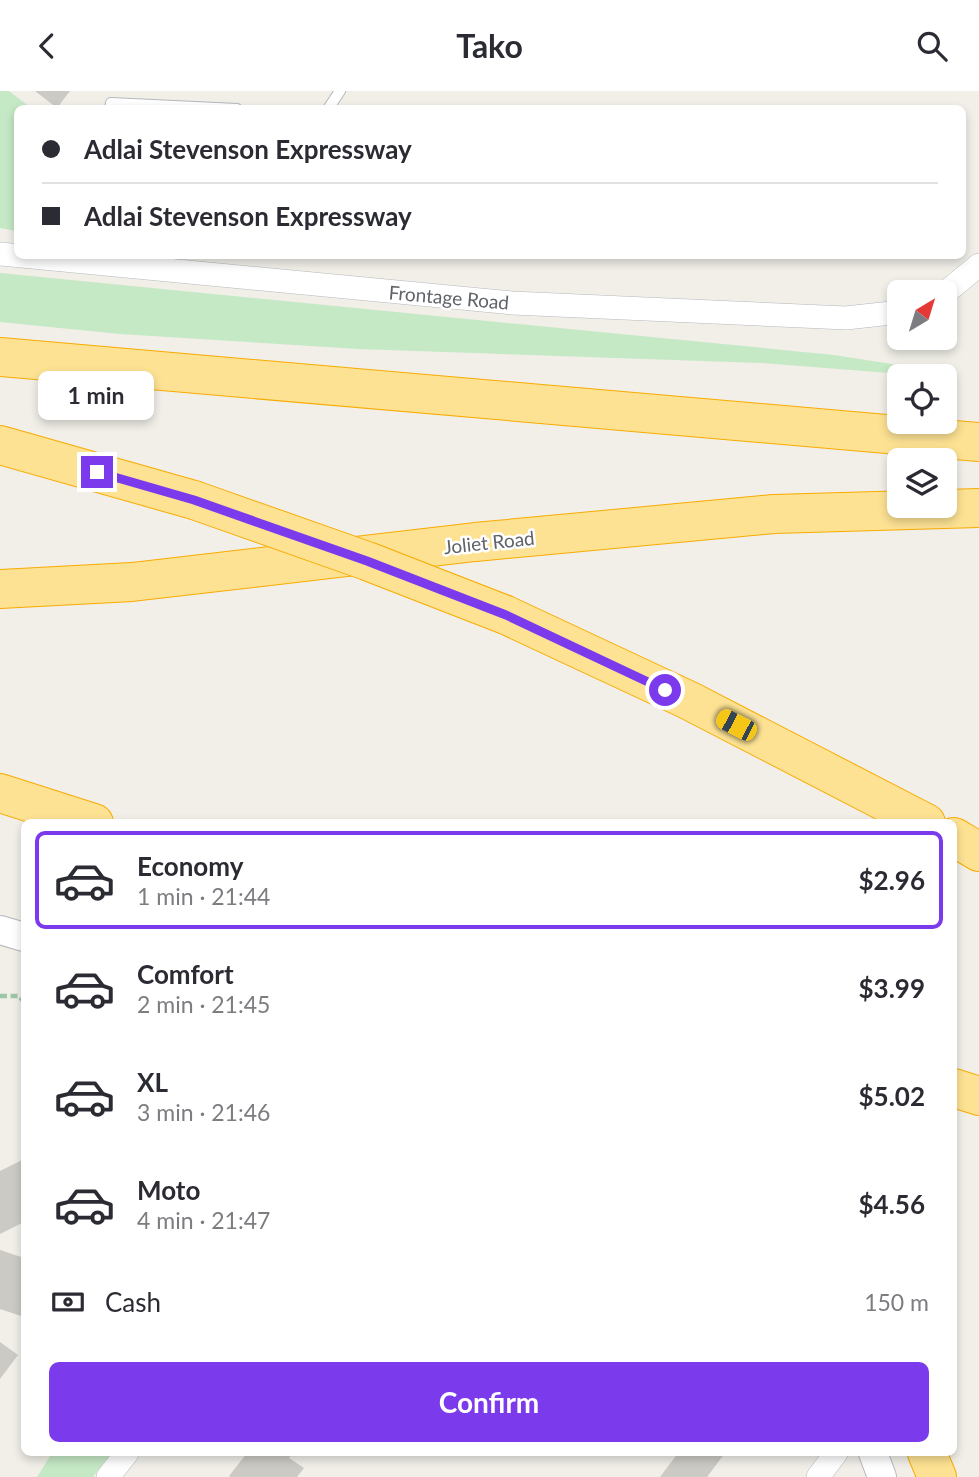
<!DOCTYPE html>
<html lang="en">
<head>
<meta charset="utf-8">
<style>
	body { margin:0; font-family:Lato,sans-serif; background:#f7f7f7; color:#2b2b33; height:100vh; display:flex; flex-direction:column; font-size:26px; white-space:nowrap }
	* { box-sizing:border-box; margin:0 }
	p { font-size:23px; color:#7c7c81 }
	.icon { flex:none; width:38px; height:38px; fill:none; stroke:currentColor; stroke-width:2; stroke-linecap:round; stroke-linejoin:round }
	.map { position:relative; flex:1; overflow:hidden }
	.drawer { position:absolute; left:21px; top:728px; width:936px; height:637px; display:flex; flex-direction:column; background:#fff; border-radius:10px; box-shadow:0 4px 10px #0003 }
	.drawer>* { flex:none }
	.top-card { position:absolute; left:14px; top:14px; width:952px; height:154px; border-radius:10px; box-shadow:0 4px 10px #0003; display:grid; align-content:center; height:154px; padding:0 28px; background:#fff }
	.needle { width:46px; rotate:38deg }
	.controls { position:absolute; left:887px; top:189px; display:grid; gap:14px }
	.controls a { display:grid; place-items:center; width:70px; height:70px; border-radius:10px; background:#fff; box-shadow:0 4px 10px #0003; font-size:35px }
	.end { position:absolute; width:32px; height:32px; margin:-16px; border:9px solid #7c3aed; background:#fff; box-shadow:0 0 0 4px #fff }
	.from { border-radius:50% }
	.bubble { position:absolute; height:49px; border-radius:10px; background:#fff; box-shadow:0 4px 10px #0003; font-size:23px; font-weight:700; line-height:49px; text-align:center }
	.car { position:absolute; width:21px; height:42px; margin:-21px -10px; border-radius:9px; box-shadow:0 0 5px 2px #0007; background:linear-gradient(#f5c518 24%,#345 0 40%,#f5c518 0 76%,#345 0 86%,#f5c518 0) }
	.top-card b { display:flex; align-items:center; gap:24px; height:66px; font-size:26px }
	.top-card b+b { border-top:2px solid #e1e1e2 }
	.top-card i { width:18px; height:18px; background:#2b2b33 }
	ul { padding:12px 0 0; list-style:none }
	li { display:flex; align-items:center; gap:21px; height:98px; margin:0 14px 10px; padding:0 14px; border:4px solid transparent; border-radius:10px }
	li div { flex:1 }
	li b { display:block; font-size:26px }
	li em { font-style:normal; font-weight:700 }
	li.selected { border-color:#7c3aed }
	li>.icon { width:63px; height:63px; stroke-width:1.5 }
	.pay { display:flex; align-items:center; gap:18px; height:77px; padding:0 28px; font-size:26px }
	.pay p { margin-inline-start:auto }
	.primary-button { display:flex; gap:14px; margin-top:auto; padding:14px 28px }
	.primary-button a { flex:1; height:80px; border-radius:10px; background:#7c3aed; color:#fff; font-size:28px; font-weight:700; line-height:80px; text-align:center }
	header { display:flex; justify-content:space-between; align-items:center; height:91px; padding:0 28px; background:#fff; font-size:32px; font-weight:700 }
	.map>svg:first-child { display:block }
	.green { fill:#c5e8c5 }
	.building { fill:#cccac5 }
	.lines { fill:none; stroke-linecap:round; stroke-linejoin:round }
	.service-casing { stroke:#b5b8bc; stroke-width:12 }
	.minor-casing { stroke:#b5b8bc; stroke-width:24 }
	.tertiary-casing { stroke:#b5b8bc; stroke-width:30 }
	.motorway-casing { stroke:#f9ab00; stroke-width:40 }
	.path { stroke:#9cc7a9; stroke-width:4.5; stroke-dasharray:7 3.5; stroke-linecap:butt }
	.service { stroke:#fff; stroke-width:10 }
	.minor { stroke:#fff; stroke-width:23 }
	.tertiary { stroke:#fff; stroke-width:28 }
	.motorway { stroke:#fde293; stroke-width:38 }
	.motorway-bridge-casing { stroke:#f9ab00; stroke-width:40; stroke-linecap:butt }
	.motorway-bridge { stroke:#fde293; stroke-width:38 }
	.route { stroke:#7c3aed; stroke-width:9 }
	.labels { text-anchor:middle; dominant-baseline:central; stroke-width:5; stroke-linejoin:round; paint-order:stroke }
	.street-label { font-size:19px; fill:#5f6368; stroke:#fff }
</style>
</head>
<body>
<header><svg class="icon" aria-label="back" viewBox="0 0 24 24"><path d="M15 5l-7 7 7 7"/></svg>Tako<svg class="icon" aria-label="search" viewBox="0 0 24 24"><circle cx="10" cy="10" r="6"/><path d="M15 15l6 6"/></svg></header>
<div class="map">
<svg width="979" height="1386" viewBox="0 0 979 1386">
	<rect width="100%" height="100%" fill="#f1efe8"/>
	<path class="green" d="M0 0H9L31 17 18 18 17 140 0 137Z
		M0 182 834 264 898 274 902 283 761 272 359 258 120 243 0 231Z
		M52 1362H111L93 1386H37Z"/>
	<path class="building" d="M35 0H70L57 17Z
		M24 1068V1131L0 1143V1080Z
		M0 1159 24 1167V1226L0 1218Z
		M0 1251 18 1264 0 1288Z
		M247 1362H293L289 1367 304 1377 297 1386H231L229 1385Z
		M678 1362H725L707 1386H660Z"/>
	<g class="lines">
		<g class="service-casing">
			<path id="service" d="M110 18 111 12 237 18
				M328 18 340 0"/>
		</g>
		<g class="minor-casing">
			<path id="minor" d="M0 163 512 212 846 227 900 221
				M945 202 979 174
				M108 1386 127 1362
				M818 1386 836 1362"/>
		</g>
		<g class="tertiary-casing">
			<path id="tertiary" d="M0 839 24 846
				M873 1362 882 1386"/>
		</g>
		<g class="motorway-casing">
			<path id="motorway" d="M0 266 979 351
				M0 354 194 409
				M0 498 132 491 475 451 774 423 979 417
				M506 524 688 609 926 732
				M0 702 94 732
				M954 746 979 761
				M954 997 979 1005
				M927 1362 937 1386"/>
		</g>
		<path class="path" d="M0 905H19L24 911"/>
		<use href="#service" class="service"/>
		<use href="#minor" class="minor"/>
		<use href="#tertiary" class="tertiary"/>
		<use href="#motorway" class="motorway"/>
		<g class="motorway-bridge-casing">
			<path id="motorway-bridge" d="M194 409 367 470 506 524"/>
		</g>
		<use href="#motorway-bridge" class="motorway-bridge"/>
	</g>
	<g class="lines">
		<path class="route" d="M97 381 194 409 367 470 506 524 665 599"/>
	</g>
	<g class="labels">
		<g class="street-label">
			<text transform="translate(449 206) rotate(5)">Frontage Road</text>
			<text transform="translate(489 451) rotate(-6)">Joliet Road</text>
		</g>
	</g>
</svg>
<div class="controls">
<a><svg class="needle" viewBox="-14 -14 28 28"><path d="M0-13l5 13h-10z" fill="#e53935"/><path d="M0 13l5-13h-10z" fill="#7c7c81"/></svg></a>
<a><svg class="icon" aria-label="locate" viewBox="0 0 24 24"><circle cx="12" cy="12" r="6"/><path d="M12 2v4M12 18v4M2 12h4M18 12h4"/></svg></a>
<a><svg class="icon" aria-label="layers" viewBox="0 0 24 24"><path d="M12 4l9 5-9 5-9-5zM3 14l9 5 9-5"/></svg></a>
</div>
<i class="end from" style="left:665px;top:599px"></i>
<i class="end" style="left:97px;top:381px"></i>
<div class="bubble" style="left:38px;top:280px;width:116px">1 min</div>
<i class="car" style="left:736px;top:634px;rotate:297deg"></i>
<div class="top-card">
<b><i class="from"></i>Adlai Stevenson Expressway</b>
<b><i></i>Adlai Stevenson Expressway</b>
</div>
<section class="drawer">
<ul>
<li class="selected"><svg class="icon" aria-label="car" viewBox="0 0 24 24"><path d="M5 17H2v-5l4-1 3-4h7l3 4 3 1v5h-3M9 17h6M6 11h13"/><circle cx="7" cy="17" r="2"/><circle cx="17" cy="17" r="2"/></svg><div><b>Economy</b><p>1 min · 21:44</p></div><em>$2.96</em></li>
<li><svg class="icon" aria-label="car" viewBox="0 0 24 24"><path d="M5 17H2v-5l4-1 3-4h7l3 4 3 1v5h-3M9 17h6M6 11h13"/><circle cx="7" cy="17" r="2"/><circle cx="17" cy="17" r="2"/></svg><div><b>Comfort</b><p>2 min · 21:45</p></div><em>$3.99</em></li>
<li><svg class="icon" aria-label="car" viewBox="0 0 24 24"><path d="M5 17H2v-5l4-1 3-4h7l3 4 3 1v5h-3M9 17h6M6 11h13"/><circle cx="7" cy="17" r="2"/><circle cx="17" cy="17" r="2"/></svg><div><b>XL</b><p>3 min · 21:46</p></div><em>$5.02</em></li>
<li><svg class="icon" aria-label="car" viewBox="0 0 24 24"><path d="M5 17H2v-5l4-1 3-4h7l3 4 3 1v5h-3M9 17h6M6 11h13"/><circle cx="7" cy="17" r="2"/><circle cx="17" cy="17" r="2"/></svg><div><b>Moto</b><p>4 min · 21:47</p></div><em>$4.56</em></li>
</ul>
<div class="pay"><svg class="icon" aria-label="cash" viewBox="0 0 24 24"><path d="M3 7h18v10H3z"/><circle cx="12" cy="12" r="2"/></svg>Cash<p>150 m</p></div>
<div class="primary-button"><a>Confirm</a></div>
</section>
</div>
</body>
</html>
